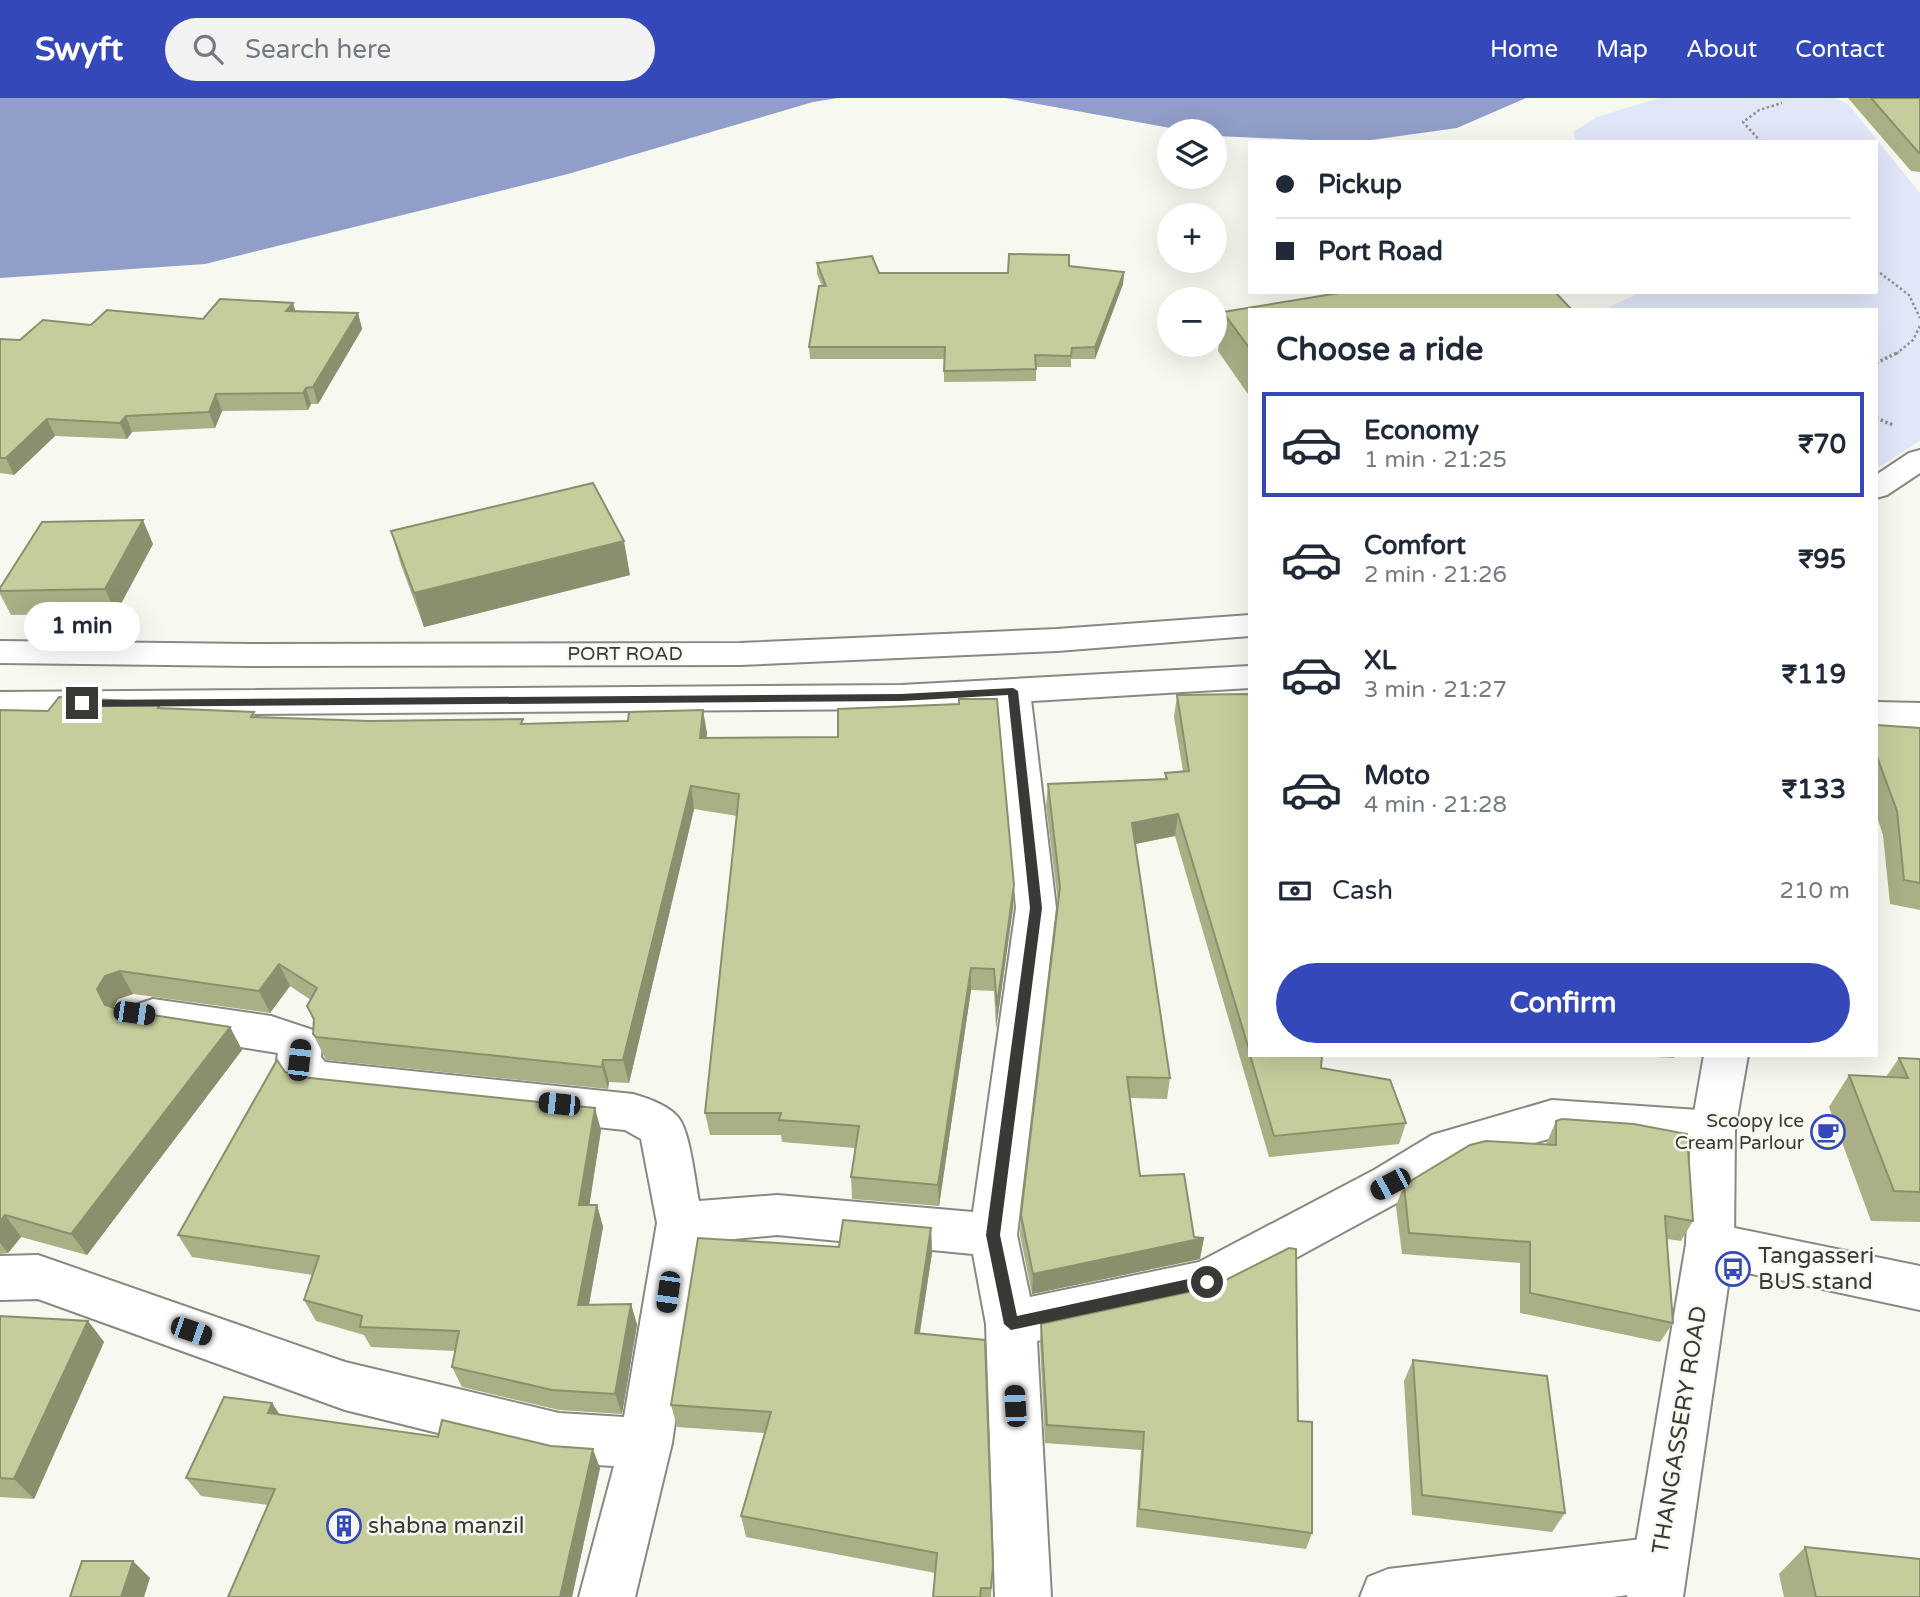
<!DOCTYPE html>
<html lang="en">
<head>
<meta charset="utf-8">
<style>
	body { margin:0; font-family:"Varela Round",sans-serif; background:#f2f2f3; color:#1f2937; height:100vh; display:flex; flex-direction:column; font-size:26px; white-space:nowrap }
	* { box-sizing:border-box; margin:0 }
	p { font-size:23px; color:#747a83 }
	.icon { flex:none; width:38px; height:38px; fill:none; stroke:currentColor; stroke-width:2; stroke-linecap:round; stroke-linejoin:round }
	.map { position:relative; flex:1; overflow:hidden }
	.details { position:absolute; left:1248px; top:210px; width:630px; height:749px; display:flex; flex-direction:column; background:#fff; border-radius:0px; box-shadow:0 7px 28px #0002 }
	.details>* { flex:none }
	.top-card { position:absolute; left:1248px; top:42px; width:630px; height:154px; border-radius:0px; box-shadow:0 7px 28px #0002; display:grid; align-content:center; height:154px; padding:0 28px; background:#fff }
	.buttons { position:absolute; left:1157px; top:21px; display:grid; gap:14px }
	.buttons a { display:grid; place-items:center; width:70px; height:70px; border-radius:50%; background:#fff; box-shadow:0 7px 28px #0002; font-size:35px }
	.end { position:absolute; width:32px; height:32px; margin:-16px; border:9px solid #393936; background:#fff; box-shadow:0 0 0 4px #fff }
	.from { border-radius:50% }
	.bubble { position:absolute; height:49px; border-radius:24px; background:#fff; box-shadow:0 7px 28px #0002; font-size:23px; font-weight:800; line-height:49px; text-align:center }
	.car { position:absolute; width:21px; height:42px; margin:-21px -10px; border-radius:9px; box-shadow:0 0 5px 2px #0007; background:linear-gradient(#222 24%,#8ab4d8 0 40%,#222 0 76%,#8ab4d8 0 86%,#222 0) }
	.top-card b { display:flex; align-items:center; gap:24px; height:66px; font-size:26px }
	.top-card b+b { border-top:2px solid #e0e1e3 }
	.top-card i { width:18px; height:18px; background:#1f2937 }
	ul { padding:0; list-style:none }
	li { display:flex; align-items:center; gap:21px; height:105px; margin:0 14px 10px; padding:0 14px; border:4px solid transparent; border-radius:0px }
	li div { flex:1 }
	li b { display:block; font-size:26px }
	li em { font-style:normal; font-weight:800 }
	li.active { border-color:#3548ba }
	li>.icon { width:63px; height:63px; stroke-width:1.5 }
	h2 { padding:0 28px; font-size:32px; line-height:84px }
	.pay { display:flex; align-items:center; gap:18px; height:77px; padding:0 28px; font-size:26px }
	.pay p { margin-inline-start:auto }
	.cta { display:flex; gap:14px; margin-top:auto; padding:14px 28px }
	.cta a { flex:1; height:80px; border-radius:42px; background:#3548ba; color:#fff; font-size:28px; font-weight:800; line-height:80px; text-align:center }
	header { display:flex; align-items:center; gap:42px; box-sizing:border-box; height:98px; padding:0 35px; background:#3548ba; color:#fff }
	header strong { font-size:33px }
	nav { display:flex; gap:38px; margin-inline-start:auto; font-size:24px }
	.search { width:490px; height:63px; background:#f2f2f3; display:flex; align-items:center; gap:18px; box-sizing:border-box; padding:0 24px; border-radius:38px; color:#747a83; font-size:26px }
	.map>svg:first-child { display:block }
	.green { fill:#e1e7f9 }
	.water { fill:#909ec9 }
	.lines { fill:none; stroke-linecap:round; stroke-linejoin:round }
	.minor-casing { stroke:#888983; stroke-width:4 }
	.tertiary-casing { stroke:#888983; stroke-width:4 }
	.path-far1 { stroke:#90918b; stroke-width:2.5; stroke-dasharray:2.5 2.5; stroke-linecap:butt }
	.path { stroke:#90918b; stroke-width:3.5; stroke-dasharray:2.5 2.5; stroke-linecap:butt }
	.minor { fill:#fff; fill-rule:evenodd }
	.tertiary { fill:#fff; fill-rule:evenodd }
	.wall { fill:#abaf86 }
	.shaded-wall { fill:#8b8f6d }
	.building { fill:#c7cc9c; stroke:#8b8f6d; stroke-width:2 }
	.route { fill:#393936 }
	.labels { text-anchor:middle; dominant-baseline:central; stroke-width:5; stroke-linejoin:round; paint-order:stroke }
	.street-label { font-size:19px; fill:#393936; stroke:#f7f8f0 }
	.poi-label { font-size:19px; fill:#393936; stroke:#f7f8f0; text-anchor:end }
	.near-poi-label { font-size:23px; fill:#393936; stroke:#f7f8f0; text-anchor:start }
	.near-street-label { font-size:23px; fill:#393936; stroke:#f7f8f0 }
</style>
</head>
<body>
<header>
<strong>Swyft</strong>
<div class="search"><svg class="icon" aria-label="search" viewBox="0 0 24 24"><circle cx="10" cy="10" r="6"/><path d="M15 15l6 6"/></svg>Search here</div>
<nav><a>Home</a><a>Map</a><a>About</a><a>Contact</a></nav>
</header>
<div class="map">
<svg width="1920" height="1499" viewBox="0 0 1920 1499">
	<rect width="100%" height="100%" fill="#f7f8f0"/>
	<path class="green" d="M1659 0H1834L1848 6 1920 95V343L1876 371V212H1603L1641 194H1876V44H1576L1573 34 1597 19Z"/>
	<path class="water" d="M0 0H838L813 4 568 76 205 166 0 180Z
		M1005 0H1526L1457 30 1357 44 1215 38 1214 33H1187Z"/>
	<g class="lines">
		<g class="minor-casing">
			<path id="minor" d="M1920 352V375L1887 397 1876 400V377L1909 355Z
				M1013 582 1025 585 1030 593 1056 810 1017 1137 1030 1199 1199 1164 1374 1072 1432 1037 1552 1002 1713 1013 1729 1019 1735 1032 1729 1045 1713 1051 1552 1040 1461 1066 1406 1100 1224 1199 1207 1206 1037 1243 1051 1499H995L986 1226 973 1156 777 1137 701 1144 672 1345 635 1499H579L614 1368 559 1365 345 1312 38 1201 0 1202V1158L38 1157 345 1264 559 1315 624 1319 657 1125 641 1041 625 1032 312 999 297 994 277 962 278 955 153 935 138 930 132 918 138 906 153 901 271 918 316 933 322 945 321 959 325 964 633 996C647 1000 667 1007 677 1018 690 1031 695 1084 699 1103L777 1097 973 1114 1016 810 996 593 1001 585Z
				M1876 604 1920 605V629L1876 628Z
				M1710 1125 1920 1168V1212L1710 1167 1693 1161 1686 1146 1693 1131Z
				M1659 1439 1678 1447 1686 1466 1678 1485 1659 1493 1613 1499H1360L1368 1479 1388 1471Z"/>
		</g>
		<g class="tertiary-casing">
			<path id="tertiary" d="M1250 517V538L1057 553 740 567 250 568 0 565V543L250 546 740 545 1057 531Z
				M1250 568V590L901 611 0 618V594L901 587Z
				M1704 957H1748L1735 1032 1734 1146 1683 1499H1627L1686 1146 1691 1032Z"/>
		</g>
		<path class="path-far1" d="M1761 44 1743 24 1759 12 1782 5
			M1876 172 1909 197 1920 220
			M1896 256 1913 242 1920 228"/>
		<path class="path" d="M1876 265 1899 254
			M1876 320 1893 327"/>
		<use href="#minor" class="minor"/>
		<use href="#tertiary" class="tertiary"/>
	</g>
	<path class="wall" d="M1848 0H1920V74L1911 73Z
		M817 165 879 175H1008L1069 168 1124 174 1123 186 1095 261H1071V269H1036V283L944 284V261H810L809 249 822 188 817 176Z
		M293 205 295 213 358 215 362 231 318 306H311L308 312 222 313 215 330 132 334 127 341 55 338 14 377 0 375V241L20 242 203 221Z
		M1250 212V299L1218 253 1223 214Z
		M391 433 630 477 424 529 401 467Z
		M153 446 116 515 11 517 0 496V490Z
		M1177 597 1321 970 1406 1025 1399 1046 1269 1059 1175 738 1135 746 1170 980 1167 1001 1130 1000 1140 1078 1194 1139 1200 1161 1032 1196 1020 1137 1021 1117 1058 805 1046 708 1048 686 1165 681V675L1183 673 1174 619Z
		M163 611 254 614 256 620 369 623 524 626 707 635 706 640 1014 787 1013 810 996 931 994 893 971 892 939 1108 852 1101 851 1079 855 1050 782 1044 781 1037H710L705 1015 737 718 694 711 629 985 609 984 608 991 326 962 313 936 314 924 307 908 311 902 290 888 270 915 133 896 118 901 113 910 120 912 230 929 242 952 87 1157 21 1139 8 1155 0 1156V612L48 613Z
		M1876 627 1920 630V812L1890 806 1883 737 1876 716Z
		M1623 957H1675L1674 960Z
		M1899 960 1920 961V1124L1871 1123 1829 1009 1849 977 1886 979Z
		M285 974 301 979 601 1032 589 1107H597L603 1129 589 1207 631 1206 637 1227 622 1316 559 1312 462 1289 452 1269 455 1253 371 1249 364 1237 316 1223 304 1202 313 1177 192 1159 178 1137Z
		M1556 1023 1693 1123 1681 1143 1667 1141 1673 1225 1660 1244 1520 1215V1165L1402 1156 1396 1108 1404 1087 1546 1046Z
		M931 1130 932 1155 920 1235 993 1467 991 1499H933L935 1475 746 1439 741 1418 765 1335 677 1329 671 1307Z
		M0 1218 88 1223 104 1244 34 1401 0 1399Z
		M1041 1226 1298 1323 1312 1435 1306 1451 1136 1429 1141 1352 1045 1345 1040 1245Z
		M1413 1262 1565 1415 1552 1434 1412 1417 1404 1283Z
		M272 1305 280 1317 600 1370 572 1499H228L268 1407 201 1398 186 1380Z
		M1805 1449 1920 1499H1784L1779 1476Z"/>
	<path class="shaded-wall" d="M1124 174 1123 186 1095 261V249Z
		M293 205 298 221 286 213Z
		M358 215 362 231 318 306 313 289Z
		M306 290 311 306 308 312 303 295Z
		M216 296 222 313 215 330 209 314Z
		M126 318 132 334 127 341 120 325Z
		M47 321 55 338 14 377 6 360Z
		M143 422 153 446 116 515 105 491Z
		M624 443 630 477 424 529 414 495Z
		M703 612 707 635 704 663 700 640Z
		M691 688 694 711 629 985 623 962Z
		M1178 716 1175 738 1130 747 1132 725Z
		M1014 787 1013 810 996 931 997 908Z
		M279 866 290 888 270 915 259 893Z
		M971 870V892L939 1108 938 1087Z
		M120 873 133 896 118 901 111 914 105 907 97 891 105 878Z
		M230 929 242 952 87 1157 71 1136Z
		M603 962 609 984 608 991 602 969Z
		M595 1010 601 1032 586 1129 579 1107Z
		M597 1107 603 1129 585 1228 578 1207Z
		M5 1117 21 1139 8 1155 0 1145V1123Z
		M931 1130 932 1155 916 1258 915 1235Z
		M1204 1140 1200 1161 1032 1196 1033 1176Z
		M631 1206 637 1227 622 1316 615 1296Z
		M88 1223 104 1244 34 1401 14 1381Z
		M272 1305 285 1325 268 1315Z
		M593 1351 600 1370 572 1499H560Z
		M133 1463 150 1480 144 1499H121Z"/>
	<path class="building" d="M1871 0H1920V55H1919Z
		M1009 156 1069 157V168L1124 174 1095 249 1072 250 1071 258 1035 257 1036 271 944 273 945 249H809L819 188H826L817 165 872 158 879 175H1008Z
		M1345 194H1555L1572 212H1250V251L1223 214Z
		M220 201 293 205 286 213 358 215 313 289 306 290 303 295 216 296 209 314 126 318 120 325 47 321 6 360H0V241L20 242 43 222 91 227 107 212 203 221Z
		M593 385 624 443 414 495 391 433Z
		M143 422 105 491 0 493V490L42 424Z
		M1250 596V955L1178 716 1132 725 1170 980 1127 979 1140 1078 1184 1076 1194 1139 1204 1140 1033 1176 1021 1117 1060 789 1048 686 1167 681 1165 675 1189 673 1177 597Z
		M59 599 161 605 158 610 254 614 251 619 369 623 523 621 521 626 628 623 629 614 703 612 700 640 838 639V611L959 606V601H997L1014 787 997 908 994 871 971 870 938 1087 851 1079 859 1028 779 1022 781 1015H705L739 696 691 688 623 962H603L602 969 316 939 313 936 314 921 307 908 317 890 279 866 259 893 120 873 105 878 97 891 105 907 120 912 230 929 71 1136 5 1117 0 1123V612L48 613Z
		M1876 627 1920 630V785L1904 782 1897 713 1876 656Z
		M1250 957H1322L1321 970 1390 982 1406 1025 1274 1038Z
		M1899 960 1920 961V1094L1894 1093 1849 977 1908 980Z
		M277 962 285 974 301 979 595 1010 579 1107H597L578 1207 631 1206 615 1296 552 1292 452 1269 459 1233 360 1229 362 1218 304 1202 319 1158 178 1137Z
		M1562 1021 1634 1026 1687 1036 1693 1123 1665 1118 1673 1225 1530 1195V1144L1409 1135 1404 1087 1470 1047 1486 1043 1556 1047V1023Z
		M843 1122 931 1130 915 1235 985 1242 993 1467 991 1490H981L980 1499H933L937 1455 741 1418 771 1314 671 1307 698 1140 839 1149Z
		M1289 1150 1296 1151 1298 1323 1312 1324V1435L1139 1411 1144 1334 1047 1327 1041 1226 1212 1189Z
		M0 1218 88 1223 14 1381 0 1380Z
		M1413 1262 1547 1278 1565 1415 1422 1397Z
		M224 1299 272 1305 268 1315 438 1339 442 1322 551 1348 593 1351 560 1499H228L275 1391 186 1380Z
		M1805 1449 1920 1461V1499H1816Z
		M82 1463H133L121 1499H70Z"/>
	<path class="route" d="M1013 590 1018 593 1042 810 1000 1137 1017 1218 1207 1177 1214 1184 1207 1190 1011 1232 1004 1226 986 1137 1030 810 1008 597 901 603 82 609 77 605 82 602 901 596Z"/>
	<defs>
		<g id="cafe-ring" transform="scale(1.75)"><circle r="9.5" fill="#f7f8f0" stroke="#3548ba" stroke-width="1.5"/><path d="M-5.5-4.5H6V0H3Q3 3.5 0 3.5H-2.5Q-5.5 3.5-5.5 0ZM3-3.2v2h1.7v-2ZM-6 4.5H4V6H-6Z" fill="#3548ba"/></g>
		<g id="bus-ring" transform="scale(1.75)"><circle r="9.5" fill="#f7f8f0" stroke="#3548ba" stroke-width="1.5"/><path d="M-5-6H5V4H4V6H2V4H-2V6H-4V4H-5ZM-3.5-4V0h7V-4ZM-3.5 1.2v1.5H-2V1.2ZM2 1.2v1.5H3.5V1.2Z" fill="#3548ba"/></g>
		<g id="building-ring" transform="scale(1.75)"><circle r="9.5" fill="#f7f8f0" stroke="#3548ba" stroke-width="1.5"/><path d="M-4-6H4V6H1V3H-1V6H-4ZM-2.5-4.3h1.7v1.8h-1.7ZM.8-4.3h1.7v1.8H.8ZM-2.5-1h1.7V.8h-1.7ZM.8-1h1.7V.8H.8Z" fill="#3548ba"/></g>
	</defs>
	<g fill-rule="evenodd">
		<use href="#cafe-ring" x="1828" y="1034"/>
		<use href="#bus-ring" x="1733" y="1171"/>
		<use href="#building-ring" x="344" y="1428"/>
	</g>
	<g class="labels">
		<g class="street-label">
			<text x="625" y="556">PORT ROAD</text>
		</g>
		<g class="poi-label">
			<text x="1804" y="1023">Scoopy Ice<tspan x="1804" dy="22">Cream Parlour</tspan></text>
		</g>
		<g class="near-poi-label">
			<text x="1758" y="1158">Tangasseri<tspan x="1758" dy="26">BUS stand</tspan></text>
			<text x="368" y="1428">shabna manzil</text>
		</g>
		<g class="near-street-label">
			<text transform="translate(1680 1332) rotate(-81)">THANGASSERY ROAD</text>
		</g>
	</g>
</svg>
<div class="buttons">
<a><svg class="icon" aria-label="layers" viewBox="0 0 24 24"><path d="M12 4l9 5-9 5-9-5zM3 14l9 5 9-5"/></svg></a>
<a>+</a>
<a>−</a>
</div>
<i class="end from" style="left:1207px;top:1184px"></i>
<i class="end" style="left:82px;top:605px"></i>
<div class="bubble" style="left:24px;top:504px;width:116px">1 min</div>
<i class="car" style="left:134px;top:915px;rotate:98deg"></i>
<i class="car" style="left:299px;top:962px;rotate:6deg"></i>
<i class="car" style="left:559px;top:1006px;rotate:276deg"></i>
<i class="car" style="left:1390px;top:1086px;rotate:242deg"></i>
<i class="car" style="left:668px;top:1194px;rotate:188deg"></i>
<i class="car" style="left:191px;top:1233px;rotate:109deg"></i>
<i class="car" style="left:1015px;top:1308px;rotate:357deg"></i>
<div class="top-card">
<b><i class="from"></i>Pickup</b>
<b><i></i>Port Road</b>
</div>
<section class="details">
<h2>Choose a ride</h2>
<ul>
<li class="active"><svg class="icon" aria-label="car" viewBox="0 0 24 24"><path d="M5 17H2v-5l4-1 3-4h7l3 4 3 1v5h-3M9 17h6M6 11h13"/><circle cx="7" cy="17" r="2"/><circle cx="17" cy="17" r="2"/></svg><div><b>Economy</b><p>1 min · 21:25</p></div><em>₹70</em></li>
<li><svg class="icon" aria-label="car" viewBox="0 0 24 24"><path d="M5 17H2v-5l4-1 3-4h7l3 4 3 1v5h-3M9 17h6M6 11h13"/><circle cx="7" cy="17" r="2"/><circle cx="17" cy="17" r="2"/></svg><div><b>Comfort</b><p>2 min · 21:26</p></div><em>₹95</em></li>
<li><svg class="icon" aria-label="car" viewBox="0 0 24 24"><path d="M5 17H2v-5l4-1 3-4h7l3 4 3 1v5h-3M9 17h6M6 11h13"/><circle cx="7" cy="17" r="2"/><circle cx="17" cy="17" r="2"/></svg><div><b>XL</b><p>3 min · 21:27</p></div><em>₹119</em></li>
<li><svg class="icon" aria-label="car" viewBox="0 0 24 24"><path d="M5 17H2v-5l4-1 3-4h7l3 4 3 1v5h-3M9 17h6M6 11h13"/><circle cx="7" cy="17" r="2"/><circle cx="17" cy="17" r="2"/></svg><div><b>Moto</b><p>4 min · 21:28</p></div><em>₹133</em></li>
</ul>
<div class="pay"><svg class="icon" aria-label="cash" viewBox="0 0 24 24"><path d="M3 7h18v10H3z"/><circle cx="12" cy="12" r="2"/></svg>Cash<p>210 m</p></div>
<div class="cta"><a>Confirm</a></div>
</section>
</div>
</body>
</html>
